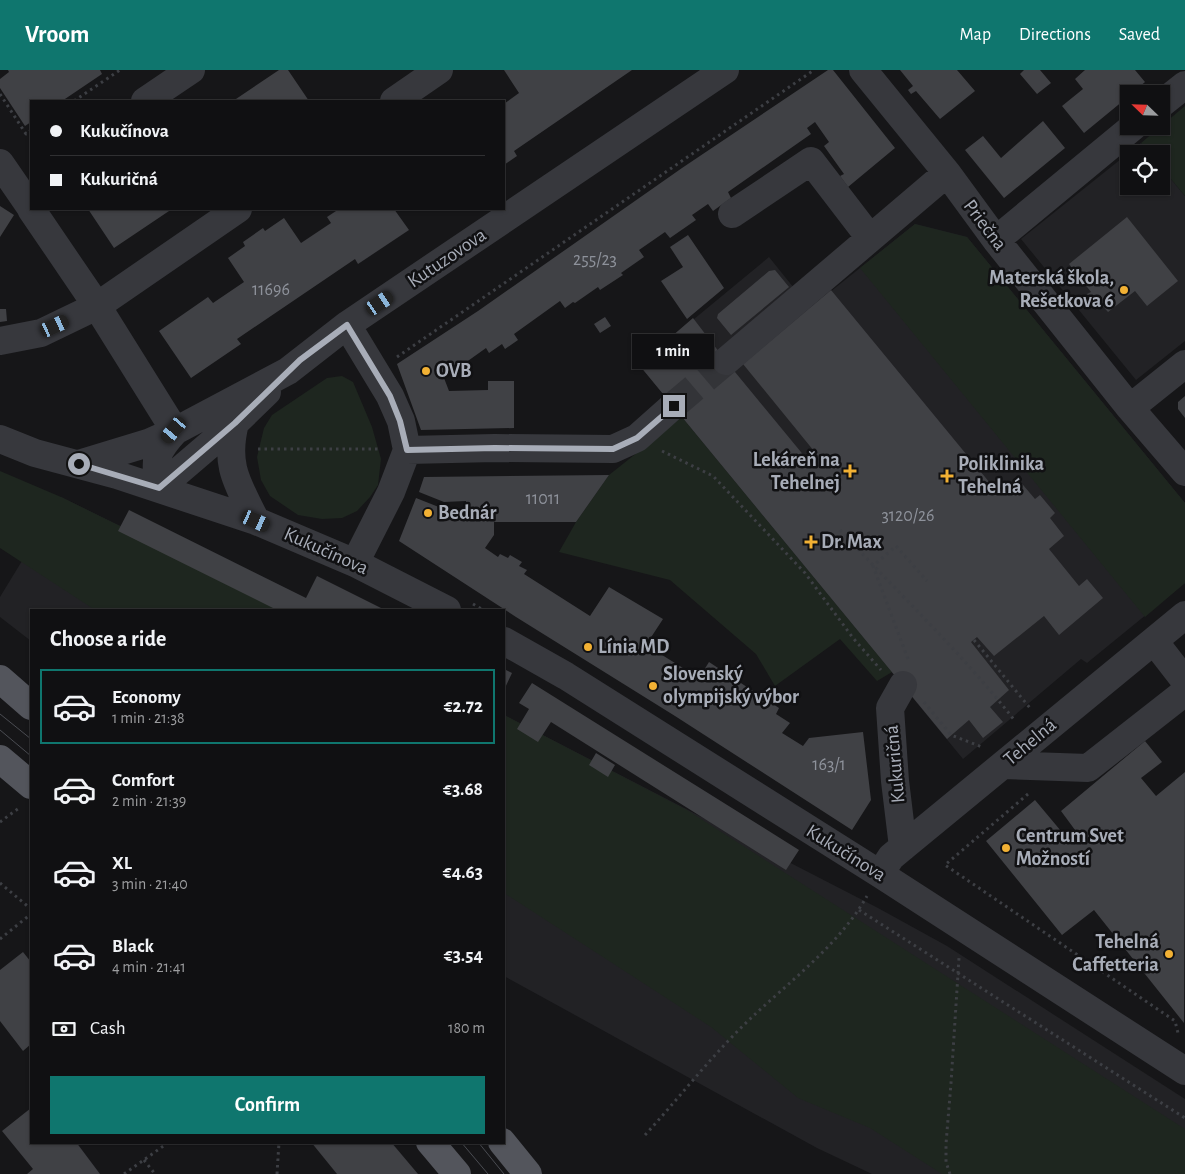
<!DOCTYPE html>
<html lang="en">
<head>
<meta charset="utf-8">
<style>
	body { margin:0; font-family:"Alegreya Sans",sans-serif; background:#19191b; color:#f1f3f6; height:100vh; display:flex; flex-direction:column; font-size:19px; white-space:nowrap }
	* { box-sizing:border-box; margin:0 }
	p { font-size:16px; color:#9c9d9f }
	.icon { flex:none; width:28px; height:28px; fill:none; stroke:currentColor; stroke-width:2; stroke-linecap:round; stroke-linejoin:round }
	.map { position:relative; flex:1; overflow:hidden }
	.details { position:absolute; left:30px; top:539px; width:475px; height:535px; display:flex; flex-direction:column; background:#101012; border-radius:0px; box-shadow:0 1px 4px #0004,0 0 0 1px #303032 }
	.details>* { flex:none }
	.banner { position:absolute; left:30px; top:30px; width:475px; height:110px; border-radius:0px; box-shadow:0 1px 4px #0004,0 0 0 1px #303032; display:grid; align-content:center; height:110px; padding:0 20px; background:#101012 }
	.needle { width:32px; rotate:293deg }
	.fabs { position:absolute; left:1120px; top:15px; display:grid; gap:10px }
	.fabs a { display:grid; place-items:center; width:50px; height:50px; border-radius:0px; background:#101012; box-shadow:0 1px 4px #0004,0 0 0 1px #303032; font-size:25px }
	.end { position:absolute; width:22px; height:22px; margin:-11px; border:6px solid #a8adb8; background:#111; box-shadow:0 0 0 2px #111 }
	.from { border-radius:50% }
	.bubble { position:absolute; height:35px; border-radius:0px; background:#101012; box-shadow:0 1px 4px #0004,0 0 0 1px #303032; font-size:16px; font-weight:700; line-height:35px; text-align:center }
	.car { position:absolute; width:15px; height:30px; margin:-15px -8px; border-radius:6px; box-shadow:0 0 4px 1px #0007; background:linear-gradient(#222 24%,#8ab4d8 0 40%,#222 0 76%,#8ab4d8 0 86%,#222 0) }
	.banner b { display:flex; align-items:center; gap:18px; height:48px; font-size:19px }
	.banner b+b { border-top:1px solid #303032 }
	.banner i { width:12px; height:12px; background:#f1f3f6 }
	ul { padding:0; list-style:none }
	li { display:flex; align-items:center; gap:15px; height:75px; margin:0 10px 8px; padding:0 10px; border:2px solid transparent; border-radius:0px }
	li div { flex:1 }
	li b { display:block; font-size:19px }
	li em { font-style:normal; font-weight:700 }
	li.active { border-color:#0f766e }
	li>.icon { width:45px; height:45px; stroke-width:1.5 }
	h2 { padding:0 20px; font-size:22px; line-height:60px }
	.pay { display:flex; align-items:center; gap:12px; height:55px; padding:0 20px; font-size:19px }
	.pay p { margin-inline-start:auto }
	.primary-button { display:flex; gap:10px; margin-top:auto; padding:10px 20px }
	.primary-button a { flex:1; height:58px; border-radius:0px; background:#0f766e; color:#fff; font-size:20px; font-weight:700; line-height:58px; text-align:center }
	header { display:flex; align-items:center; gap:30px; box-sizing:border-box; height:70px; padding:0 25px; background:#0f766e; color:#fff }
	header strong { font-size:24px }
	nav { display:flex; gap:28px; margin-inline-start:auto; font-size:18px }
	.map>svg:first-child { display:block }
	.built { fill:#222225 }
	.green { fill:#1e261f }
	.building { fill:#404145 }
	.lines { fill:none; stroke-linecap:round; stroke-linejoin:round }
	.minor-tunnel { stroke:#333438; stroke-width:28; stroke-dasharray:28 14; stroke-linecap:butt }
	.path { stroke:#3d3f44; stroke-width:3; stroke-dasharray:2.5 4; stroke-linecap:butt }
	.minor { stroke:#37383d; stroke-width:28 }
	.major { stroke:#53555c; stroke-width:28 }
	.tram { stroke:#4a4c52; stroke-width:1 }
	.route { stroke:#a8adb8; stroke-width:6 }
	.poi-dot { fill:#f2b134; stroke:#111113; stroke-width:2 }
	.labels { text-anchor:middle; dominant-baseline:central; stroke-width:5; stroke-linejoin:round; paint-order:stroke }
	.number-label { font-size:18px; fill:#8e929b }
	.street-label { font-size:20px; fill:#a8adb8; stroke:#111113 }
	.poi-label { font-size:20px; font-weight:bold; fill:#a8adb8; stroke:#111113; text-anchor:start }
</style>
</head>
<body>
<header>
<strong>Vroom</strong>
<nav><a>Map</a><a>Directions</a><a>Saved</a></nav>
</header>
<div class="map">
<svg width="1185" height="1104" viewBox="0 0 1185 1104">
	<rect width="100%" height="100%" fill="#161618"/>
	<path class="built" d="M1141 73 1150 84H1129V116H1161V97L1185 126V271L1136 310 1021 169Z
		M915 154 967 167 1185 433V513L1087 593 1081 589 963 689 640 296 642 292 769 187 810 238Z
		M61 427 291 540H31V571L0 547V527Z
		M504 645 878 838 947 876 1185 1029V1104H872L817 1078 504 906Z"/>
	<path class="green" d="M1185 36V126L1161 97V84H1150L1141 73Z
		M915 154 967 167 1185 433V513L1145 547 860 198Z
		M342 306 353 312 372 357 381 389 378 415 370 427 357 441 342 448 322 449 298 445 270 426 261 410 257 387 264 358 272 345 327 308Z
		M682 347 892 602 877 611 840 569 775 616 756 584 670 510 559 482 576 452 609 405Z
		M0 401 61 427 291 540H95L0 478Z
		M504 645 687 740 1185 1059V1104H942L870 1058 798 1028 711 957 504 823Z"/>
	<path class="building" d="M8 0H100L102 4 62 31H31V52L25 56 0 18V9L9 2Z
		M279 0H288L309 31H233Z
		M504 0H632L514 81 517 86 504 95V34L519 23Z
		M828 0H833L895 78 848 117 840 106 844 104 824 76 829 72 815 52 807 58 811 64 728 122 731 128 713 141 708 134 692 145 696 150 670 168 665 162 639 180 644 187 621 203 623 205 600 220 598 217 575 233 573 232 565 238 560 231 514 264 518 270 505 279 502 274 489 283 486 278 444 308 449 321 488 320V311H514V358L421 360 397 294 478 241 682 98Z
		M900 0H957L975 21 940 49 916 21 911 24 908 20 913 16Z
		M1024 0H1040L1051 13 1037 24 1020 4Z
		M1085 0H1135L1145 12 1131 24H1129V26L1084 63 1062 36 1083 19 1075 9Z
		M1043 51 1065 78 1004 128 965 80 983 66 1001 88Z
		M0 136 14 145 0 167Z
		M88 139H172L114 178Z
		M339 139H394L409 160 358 194 355 189 237 269 241 274 191 308 159 261 208 227 213 233 244 212 228 188 245 176 243 172 263 158 265 161 284 148 301 173 331 153 327 147Z
		M1127 147 1178 211 1147 236 1135 221 1108 242 1099 232 1096 235 1087 224 1091 222 1069 194Z
		M688 165 724 218 687 249 661 211 683 197 670 177Z
		M775 200 789 217 731 265 717 248 718 244 769 201Z
		M831 220 999 424 1018 409 1035 429 1040 425 1055 443 1050 448 1064 466 1049 479 1079 516 1087 509 1103 528 1059 565 1044 546 994 586 977 567 971 572 1009 620 990 637 1003 652 983 668 969 650 947 669 640 296 642 292 693 248 726 291 810 393 818 386 743 294Z
		M0 239H6L7 251 0 252Z
		M605 247 611 256 600 263 594 254Z
		M1185 326V348L1178 339V332Z
		M609 405 576 452H494V465L485 478 498 487 500 484 508 488 510 485 522 492 519 496 527 500 524 504 590 546 609 517 663 549 646 575 699 608 709 592 779 638 776 644 790 653 782 663 803 676 809 668 863 662 871 730 852 760 675 646 516 547 399 471 416 428 464 447 467 440 466 431 444 432 419 422 424 407Z
		M129 440 306 528 317 506 385 540H277L118 461Z
		M504 599 512 603 504 620Z
		M532 613 799 780 786 800 551 652 538 672 517 659 529 639 519 633Z
		M1145 671 1162 692 1141 708 1156 726 1185 702 1184 953 1094 840 1062 865 986 771 1035 730 1066 767 1075 760 1061 741Z
		M596 683 615 695 608 707 589 695Z
		M23 882 31 892V974L23 981 0 951V900Z
		M31 1038V1072H76L100 1104H27L33 1099 2 1061Z
		M311 1072H391L418 1104H337Z"/>
	<g class="lines">
		<path class="minor-tunnel" d="M673 336 726 291"/>
		<path class="path" d="M0 24 26 64 31 60
			M74 31 120 0
			M397 287 814 0
			M258 379H379
			M662 381 713 406 805 503 853 568 881 600
			M840 460C898 523 962 583 1015 651
			M473 534 483 540
			M974 570 1030 638
			M908 589 873 496 896 476 927 511
			M924 632 951 665 982 677
			M1028 724 945 795 1175 951 1178 963
			M0 752 19 738
			M0 813 31 839
			M859 840 1185 1048
			M0 869 31 844
			M645 1065C680 1027 712 985 750 949 790 911 839 875 867 826
			M144 1090 155 1104
			M124 1104 169 1072
			M277 1104 279 1072
			M950 1104 946 1092V1074L951 1013 959 888"/>
		<path class="minor" d="M863 0 947 103 996 170 1130 338 1185 402
			M145 31 191 0
			M394 31 439 0
			M1161 34 1185 15
			M0 93 31 138
			M31 139 97 236 175 361C154 384 155 388 159 418
			M732 144 811 91 870 168
			M996 170 1134 56
			M347 255 390 326 401 351 407 380 391 422 355 493
			M0 271 41 263 97 236 238 139
			M726 291 947 103
			M1130 338 1185 294
			M235 353C224 396 238 414 256 451
			M0 369 35 383 117 405 256 451 355 493 447 540
			M407 380 495 378 613 379 637 368 673 336
			M79 394 148 373 175 361 288 301 347 255 725 0
			M159 418 235 353 267 322
			M504 571 566 606 880 804 1185 1001
			M1154 571 1185 611
			M1003 695 1088 698 1185 622
			M903 777 895 711 890 638 903 615
			M880 804 891 787 903 777 1185 545"/>
		<path class="major" d="M0 609 31 636
			M0 689 31 715
			M430 1072 457 1104
			M502 1072 528 1104"/>
		<path class="tram" d="M0 644 31 669
			M0 660 31 686
			M461 1072 488 1104
			M478 1072 504 1104"/>
	</g>
	<g class="lines">
		<path class="route" d="M79 394 159 418 235 353 300 290 347 255 390 326 400 351 407 380 495 378 613 379 637 368 674 336"/>
	</g>
	<g class="poi-dot">
		<circle cx="1124" cy="220" r="5"/>
		<circle cx="426" cy="301" r="5"/>
		<path d="M847.5 393.5h5v5h5v5h-5v5h-5v-5h-5v-5h5z"/>
		<path d="M944.5 398.5h5v5h5v5h-5v5h-5v-5h-5v-5h5z"/>
		<circle cx="428" cy="443" r="5"/>
		<path d="M808.5 464.5h5v5h5v5h-5v5h-5v-5h-5v-5h5z"/>
		<circle cx="588" cy="577" r="5"/>
		<circle cx="653" cy="616" r="5"/>
		<circle cx="1006" cy="778" r="5"/>
		<circle cx="1169" cy="884" r="5"/>
	</g>
	<g class="labels">
		<g class="number-label">
			<text x="595" y="190">255/23</text>
			<text x="271" y="220">11696</text>
			<text x="543" y="429">11011</text>
			<text x="908" y="446">3120/26</text>
			<text x="829" y="695">163/1</text>
		</g>
		<g class="street-label">
			<text transform="translate(985 155) rotate(53)">Priečna</text>
			<text transform="translate(447 188) rotate(-34)">Kutuzovova</text>
			<text transform="translate(326 481) rotate(24)">Kukučínova</text>
			<text transform="translate(1030 672) rotate(-40)">Tehelná</text>
			<text transform="translate(895 694) rotate(-95)">Kukuričná</text>
			<text transform="translate(846 783) rotate(32)">Kukučínova</text>
		</g>
		<g class="poi-label">
			<text x="1114" y="208" text-anchor="end">Materská škola,<tspan x="1114" dy="23">Rešetkova 6</tspan></text>
			<text x="436" y="301">OVB</text>
			<text x="840" y="390" text-anchor="end">Lekáreň na<tspan x="840" dy="23">Tehelnej</tspan></text>
			<text x="958" y="394">Poliklinika<tspan x="958" dy="23">Tehelná</tspan></text>
			<text x="438" y="443">Bednár</text>
			<text x="821" y="472">Dr. Max</text>
			<text x="598" y="577">Línia MD</text>
			<text x="663" y="604">Slovenský<tspan x="663" dy="23">olympijský výbor</tspan></text>
			<text x="1016" y="766">Centrum Svet<tspan x="1016" dy="23">Možností</tspan></text>
			<text x="1159" y="872" text-anchor="end">Tehelná<tspan x="1159" dy="23">Caffetteria</tspan></text>
		</g>
	</g>
</svg>
<div class="fabs">
<a><svg class="needle" viewBox="-14 -14 28 28"><path d="M0-13l5 13h-10z" fill="#e53935"/><path d="M0 13l5-13h-10z" fill="#9c9d9f"/></svg></a>
<a><svg class="icon" aria-label="locate" viewBox="0 0 24 24"><circle cx="12" cy="12" r="6"/><path d="M12 2v4M12 18v4M2 12h4M18 12h4"/></svg></a>
</div>
<i class="end from" style="left:79px;top:394px"></i>
<i class="end" style="left:674px;top:336px"></i>
<div class="bubble" style="left:632px;top:264px;width:82px">1 min</div>
<i class="car" style="left:380px;top:233px;rotate:56deg"></i>
<i class="car" style="left:55px;top:256px;rotate:65deg"></i>
<i class="car" style="left:174px;top:360px;rotate:220deg"></i>
<i class="car" style="left:256px;top:451px;rotate:114deg"></i>
<div class="banner">
<b><i class="from"></i>Kukučínova</b>
<b><i></i>Kukuričná</b>
</div>
<section class="details">
<h2>Choose a ride</h2>
<ul>
<li class="active"><svg class="icon" aria-label="car" viewBox="0 0 24 24"><path d="M5 17H2v-5l4-1 3-4h7l3 4 3 1v5h-3M9 17h6M6 11h13"/><circle cx="7" cy="17" r="2"/><circle cx="17" cy="17" r="2"/></svg><div><b>Economy</b><p>1 min · 21:38</p></div><em>€2.72</em></li>
<li><svg class="icon" aria-label="car" viewBox="0 0 24 24"><path d="M5 17H2v-5l4-1 3-4h7l3 4 3 1v5h-3M9 17h6M6 11h13"/><circle cx="7" cy="17" r="2"/><circle cx="17" cy="17" r="2"/></svg><div><b>Comfort</b><p>2 min · 21:39</p></div><em>€3.68</em></li>
<li><svg class="icon" aria-label="car" viewBox="0 0 24 24"><path d="M5 17H2v-5l4-1 3-4h7l3 4 3 1v5h-3M9 17h6M6 11h13"/><circle cx="7" cy="17" r="2"/><circle cx="17" cy="17" r="2"/></svg><div><b>XL</b><p>3 min · 21:40</p></div><em>€4.63</em></li>
<li><svg class="icon" aria-label="car" viewBox="0 0 24 24"><path d="M5 17H2v-5l4-1 3-4h7l3 4 3 1v5h-3M9 17h6M6 11h13"/><circle cx="7" cy="17" r="2"/><circle cx="17" cy="17" r="2"/></svg><div><b>Black</b><p>4 min · 21:41</p></div><em>€3.54</em></li>
</ul>
<div class="pay"><svg class="icon" aria-label="cash" viewBox="0 0 24 24"><path d="M3 7h18v10H3z"/><circle cx="12" cy="12" r="2"/></svg>Cash<p>180 m</p></div>
<div class="primary-button"><a>Confirm</a></div>
</section>
</div>
</body>
</html>
